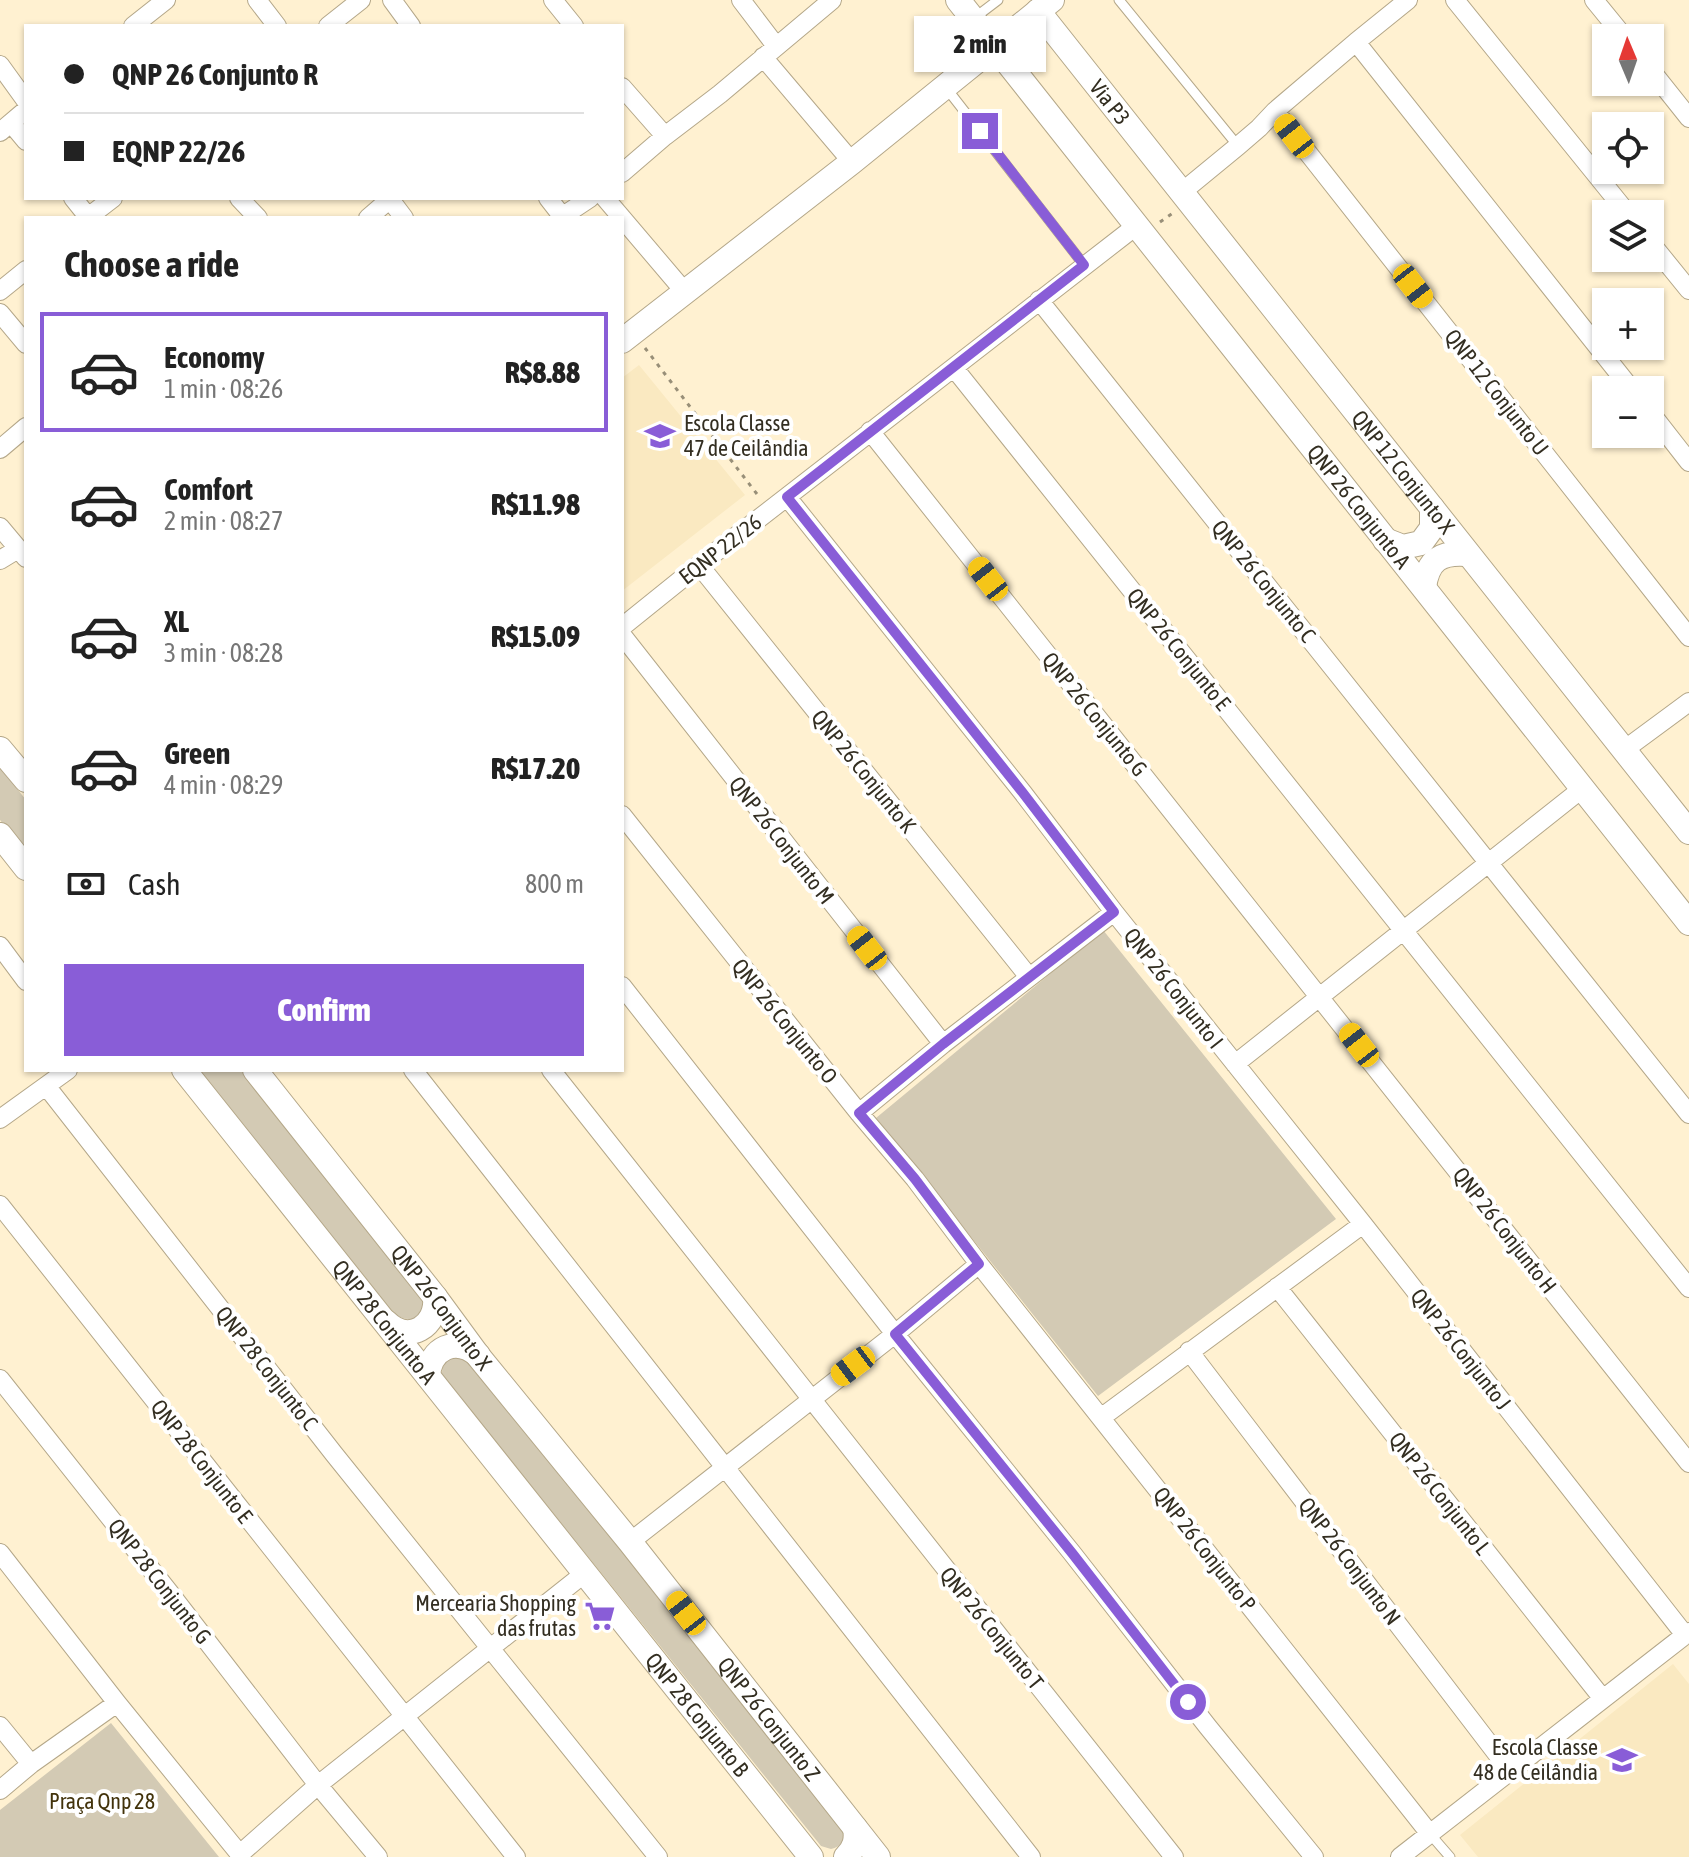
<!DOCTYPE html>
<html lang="en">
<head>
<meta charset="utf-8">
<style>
	body { margin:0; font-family:"Asap Condensed",sans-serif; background:#f2f2f2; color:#222; height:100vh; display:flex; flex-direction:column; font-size:30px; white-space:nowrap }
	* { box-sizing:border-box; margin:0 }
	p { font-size:26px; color:#767676 }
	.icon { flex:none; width:44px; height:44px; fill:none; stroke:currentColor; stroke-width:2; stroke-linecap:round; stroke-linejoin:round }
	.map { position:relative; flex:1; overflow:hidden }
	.details { position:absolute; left:24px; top:216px; width:600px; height:856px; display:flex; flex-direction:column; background:#fff; border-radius:0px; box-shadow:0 2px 6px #0004 }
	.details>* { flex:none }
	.top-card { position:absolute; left:24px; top:24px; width:600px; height:176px; border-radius:0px; box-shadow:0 2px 6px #0004; display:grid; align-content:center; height:176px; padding:0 40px; background:#fff }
	.needle { width:52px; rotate:358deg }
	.buttons { position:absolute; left:1592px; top:24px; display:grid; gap:16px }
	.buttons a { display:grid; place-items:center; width:72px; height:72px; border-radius:0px; background:#fff; box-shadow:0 2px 6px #0004; font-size:40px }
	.end { position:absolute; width:36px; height:36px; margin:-18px; border:10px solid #895dd7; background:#fff; box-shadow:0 0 0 4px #fff }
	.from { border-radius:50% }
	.bubble { position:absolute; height:56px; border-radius:0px; background:#fff; box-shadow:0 2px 6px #0004; font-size:26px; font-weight:800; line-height:56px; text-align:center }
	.car { position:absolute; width:24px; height:48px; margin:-24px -12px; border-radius:10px; box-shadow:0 0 6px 2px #0007; background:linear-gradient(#f5c518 24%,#345 0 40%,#f5c518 0 76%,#345 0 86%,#f5c518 0) }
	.top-card b { display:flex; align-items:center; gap:28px; height:76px; font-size:30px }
	.top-card b+b { border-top:2px solid #e0e0e0 }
	.top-card i { width:20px; height:20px; background:#222 }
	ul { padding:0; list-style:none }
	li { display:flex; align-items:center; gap:24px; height:120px; margin:0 16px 12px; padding:0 24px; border:4px solid transparent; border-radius:0px }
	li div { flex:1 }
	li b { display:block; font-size:30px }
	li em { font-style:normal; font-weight:800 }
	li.active { border-color:#895dd7 }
	li>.icon { width:72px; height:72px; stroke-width:1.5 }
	h2 { padding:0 40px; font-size:36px; line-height:96px }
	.pay { display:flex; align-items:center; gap:20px; height:88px; padding:0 40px; font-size:30px }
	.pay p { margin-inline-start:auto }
	.action { display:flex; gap:16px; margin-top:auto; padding:16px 40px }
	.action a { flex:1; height:92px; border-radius:0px; background:#895dd7; color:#fff; font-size:32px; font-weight:800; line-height:92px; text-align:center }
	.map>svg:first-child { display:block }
	.built { fill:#fae9c1 }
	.green { fill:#d3cab4 }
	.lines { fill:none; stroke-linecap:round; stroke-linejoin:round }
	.service-casing { stroke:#b4a789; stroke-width:11 }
	.minor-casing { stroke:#b4a789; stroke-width:20 }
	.tertiary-casing { stroke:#b4a789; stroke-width:26 }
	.path { stroke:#988f78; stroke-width:3; stroke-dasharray:4 6; stroke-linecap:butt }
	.service { stroke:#fff; stroke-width:9 }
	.minor { stroke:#fff; stroke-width:18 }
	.tertiary { stroke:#fff; stroke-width:24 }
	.route { stroke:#895dd7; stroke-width:10 }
	.labels { text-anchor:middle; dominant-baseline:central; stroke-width:8; stroke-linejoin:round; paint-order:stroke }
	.street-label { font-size:22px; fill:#332e21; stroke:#fff }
	.poi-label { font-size:22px; fill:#332e21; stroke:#fff; text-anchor:end }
	.park-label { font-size:22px; fill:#42330b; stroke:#fff }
</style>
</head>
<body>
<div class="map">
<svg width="1689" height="1857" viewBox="0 0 1689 1857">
	<rect width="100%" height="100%" fill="#fff1d1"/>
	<path class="built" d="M639 365 745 495 622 591V378Z
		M1673 1664 1689 1684V1857H1478L1460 1835Z"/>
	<path class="green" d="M0 767 26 800V853L0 820Z
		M1103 930 1336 1219 1098 1396 876 1118Z
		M199 1070H241L422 1297C426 1319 409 1325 393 1313Z
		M466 1357 846 1830C846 1840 841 1847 831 1849L821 1846 442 1375C442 1358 452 1357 466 1357Z
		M111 1723 219 1857H0V1810Z"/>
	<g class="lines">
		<g class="service-casing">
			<path id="service" d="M1119 0 1238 146
				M973 19 998 0
				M947 89 1084 265
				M1430 1834 1450 1857"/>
		</g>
		<g class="minor-casing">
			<path id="minor" d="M257 0 277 26
				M392 0 411 26
				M553 0 574 26
				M741 0 776 46
				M1455 0 1628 214
				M1594 0 1625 38
				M133 26 166 0
				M328 26 361 0
				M1356 42 1632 390
				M763 57 852 162
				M0 65 26 101
				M1650 69 1689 118
				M622 87 665 136
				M1275 111 1689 637
				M11 123 26 141
				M0 132 26 110
				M622 173 665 136 720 94 832 0
				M1182 192 1238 146 1259 128 1275 111 1356 42 1408 0
				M73 198 89 218
				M239 198 258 218
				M389 198 404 218
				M548 198 562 216
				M605 198 684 291
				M87 218 113 198
				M368 218 390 199
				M560 218 590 198
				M1650 242 1689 290
				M0 291 26 270
				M1039 300 1689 1114
				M0 313 26 344
				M954 368 1689 1288
				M1650 412 1689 462
				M870 431 1689 1463
				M0 449 26 427
				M787 497 1023 793 1114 912 1363 1224 1685 1635
				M0 527 26 558
				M0 560 18 549
				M699 565 1029 977
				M622 627 699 565 1136 226
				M622 635 943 1044
				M1624 750 1689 702
				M622 815 859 1113 915 1179 979 1264 1430 1834
				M0 946 26 981
				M622 986 895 1334 1072 1553 1208 1727 1314 1857
				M1235 1064 1583 788
				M413 1070 1031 1857
				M551 1070 1174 1857
				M47 1087 334 1454 658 1857
				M859 1113 943 1044 1114 912
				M0 1119 68 1070
				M0 1205 516 1857
				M1277 1287 1603 1699
				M1189 1351 1510 1771
				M0 1379 169 1592 318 1785 378 1857
				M1102 1417 1363 1224
				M630 1542 895 1334 979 1264
				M0 1553 117 1703 242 1857
				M0 1726 31 1764
				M0 1790 31 1764 117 1703
				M240 1854 318 1785 585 1573
				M1400 1857 1689 1632"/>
		</g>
		<g class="tertiary-casing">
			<g id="tertiary">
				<path id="s1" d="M958 0 1689 923"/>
				<path id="s2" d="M1038 11 1689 832"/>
				<path d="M622 341 852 162 1052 0"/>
				<path d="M1385 540 1403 547 1421 543 1432 528V508"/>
				<path d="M1424 587C1428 560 1440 552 1467 554"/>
				<path d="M0 749 26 780"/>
				<path d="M0 835 26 868"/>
				<path id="s3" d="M184 1070 811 1857"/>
				<path id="s4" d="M255 1070 435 1297 479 1357 630 1542 878 1857"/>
				<path d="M386 1322C408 1344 438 1327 435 1297"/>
				<path d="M428 1376C430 1348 456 1336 478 1355"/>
				<path d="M846 1857C855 1848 857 1839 855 1828"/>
			</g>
		</g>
		<path class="path" d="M1160 222 1173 213
			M645 348 760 498"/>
		<use href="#service" class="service"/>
		<use href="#minor" class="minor"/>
		<use href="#tertiary" class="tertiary"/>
	</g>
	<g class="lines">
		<path class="route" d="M980 131 1084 265 787 497 1023 793 1114 912 943 1044 859 1113 915 1179 979 1264 895 1334 1072 1553 1188 1702"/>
	</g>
	<defs>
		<g id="school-bare" transform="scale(2.4)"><path d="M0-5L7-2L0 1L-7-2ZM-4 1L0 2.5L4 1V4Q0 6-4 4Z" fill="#895dd7" stroke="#fff" stroke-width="2.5" paint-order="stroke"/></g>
		<g id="supermarket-bare" transform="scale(2.4)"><path d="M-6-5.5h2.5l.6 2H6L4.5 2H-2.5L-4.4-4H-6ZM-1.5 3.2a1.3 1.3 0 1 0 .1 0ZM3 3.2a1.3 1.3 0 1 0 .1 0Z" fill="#895dd7" stroke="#fff" stroke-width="2.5" paint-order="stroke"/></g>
	</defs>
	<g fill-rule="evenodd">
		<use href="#school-bare" x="660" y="436"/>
		<use href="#supermarket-bare" x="600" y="1616"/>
		<use href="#school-bare" x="1622" y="1760"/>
	</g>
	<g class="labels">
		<g class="street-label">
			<text stroke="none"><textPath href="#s2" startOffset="116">Via P3</textPath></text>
			<text transform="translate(1497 392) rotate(52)">QNP 12 Conjunto U</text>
			<text stroke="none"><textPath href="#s2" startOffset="588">QNP 12 Conjunto X</textPath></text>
			<text stroke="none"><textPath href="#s1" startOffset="646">QNP 26 Conjunto A</textPath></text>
			<text transform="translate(720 549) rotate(-38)">EQNP 22/26</text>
			<text transform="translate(1264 581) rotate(51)">QNP 26 Conjunto C</text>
			<text transform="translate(1179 649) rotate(51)">QNP 26 Conjunto E</text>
			<text transform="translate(1095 714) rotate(51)">QNP 26 Conjunto G</text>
			<text transform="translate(864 771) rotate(51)">QNP 26 Conjunto K</text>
			<text transform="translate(782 840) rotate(52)">QNP 26 Conjunto M</text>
			<text transform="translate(1174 988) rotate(52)">QNP 26 Conjunto I</text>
			<text transform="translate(785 1021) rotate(51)">QNP 26 Conjunto O</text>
			<text transform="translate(1505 1230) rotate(52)">QNP 26 Conjunto H</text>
			<text stroke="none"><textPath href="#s4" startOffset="302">QNP 26 Conjunto X</textPath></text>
			<text stroke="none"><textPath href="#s3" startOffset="322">QNP 28 Conjunto A</textPath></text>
			<text transform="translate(1461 1349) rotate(52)">QNP 26 Conjunto J</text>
			<text transform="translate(267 1368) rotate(52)">QNP 28 Conjunto C</text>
			<text transform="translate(202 1461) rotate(52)">QNP 28 Conjunto E</text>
			<text transform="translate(1440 1493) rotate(52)">QNP 26 Conjunto L</text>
			<text transform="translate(1205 1549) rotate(52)">QNP 26 Conjunto P</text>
			<text transform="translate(1350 1561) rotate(53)">QNP 26 Conjunto N</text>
			<text transform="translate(160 1581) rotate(52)">QNP 28 Conjunto G</text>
			<text transform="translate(992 1628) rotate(51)">QNP 26 Conjunto T</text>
			<text stroke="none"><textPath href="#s3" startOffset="824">QNP 28 Conjunto B</textPath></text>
			<text stroke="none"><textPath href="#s4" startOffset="828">QNP 26 Conjunto Z</textPath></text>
		</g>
		<g class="poi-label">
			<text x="684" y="423" text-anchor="start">Escola Classe<tspan x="684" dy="25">47 de Ceilândia</tspan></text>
			<text x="576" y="1603">Mercearia Shopping<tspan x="576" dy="25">das frutas</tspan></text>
			<text x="1598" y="1747">Escola Classe<tspan x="1598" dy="25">48 de Ceilândia</tspan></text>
		</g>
		<g class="park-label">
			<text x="102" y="1801">Praça Qnp 28</text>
		</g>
	</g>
</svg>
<div class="buttons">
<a><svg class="needle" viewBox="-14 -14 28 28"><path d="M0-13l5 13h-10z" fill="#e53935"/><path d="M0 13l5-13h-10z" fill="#767676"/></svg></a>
<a><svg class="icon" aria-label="locate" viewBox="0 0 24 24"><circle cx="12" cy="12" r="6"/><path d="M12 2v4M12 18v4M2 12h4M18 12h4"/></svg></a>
<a><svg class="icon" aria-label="layers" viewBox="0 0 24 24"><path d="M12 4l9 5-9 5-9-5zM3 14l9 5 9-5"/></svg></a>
<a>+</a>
<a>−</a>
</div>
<i class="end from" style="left:1188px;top:1702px"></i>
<i class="end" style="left:980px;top:131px"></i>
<div class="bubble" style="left:914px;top:16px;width:132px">2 min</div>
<i class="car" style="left:1294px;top:136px;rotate:322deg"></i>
<i class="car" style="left:1413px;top:286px;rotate:142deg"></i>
<i class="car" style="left:988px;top:579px;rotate:322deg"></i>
<i class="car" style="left:867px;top:948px;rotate:322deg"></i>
<i class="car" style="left:1359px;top:1045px;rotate:322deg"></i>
<i class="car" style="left:853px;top:1366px;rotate:233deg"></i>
<i class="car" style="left:686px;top:1613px;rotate:322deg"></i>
<div class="top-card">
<b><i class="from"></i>QNP 26 Conjunto R</b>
<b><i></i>EQNP 22/26</b>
</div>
<section class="details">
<h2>Choose a ride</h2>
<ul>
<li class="active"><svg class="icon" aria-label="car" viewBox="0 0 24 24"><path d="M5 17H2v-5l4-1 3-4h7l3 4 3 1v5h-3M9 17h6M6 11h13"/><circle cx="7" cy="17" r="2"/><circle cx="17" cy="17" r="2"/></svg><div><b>Economy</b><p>1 min · 08:26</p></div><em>R$8.88</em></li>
<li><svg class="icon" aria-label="car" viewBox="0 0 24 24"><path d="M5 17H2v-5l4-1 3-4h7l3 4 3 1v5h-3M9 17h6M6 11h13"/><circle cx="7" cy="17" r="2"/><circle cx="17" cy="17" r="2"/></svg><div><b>Comfort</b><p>2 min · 08:27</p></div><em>R$11.98</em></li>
<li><svg class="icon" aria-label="car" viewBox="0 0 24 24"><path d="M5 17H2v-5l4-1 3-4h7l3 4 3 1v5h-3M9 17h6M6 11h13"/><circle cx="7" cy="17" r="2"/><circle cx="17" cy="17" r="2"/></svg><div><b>XL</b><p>3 min · 08:28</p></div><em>R$15.09</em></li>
<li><svg class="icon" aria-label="car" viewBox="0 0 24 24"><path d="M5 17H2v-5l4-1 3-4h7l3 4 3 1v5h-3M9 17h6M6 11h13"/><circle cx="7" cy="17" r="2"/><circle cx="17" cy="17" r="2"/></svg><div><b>Green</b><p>4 min · 08:29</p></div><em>R$17.20</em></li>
</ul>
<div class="pay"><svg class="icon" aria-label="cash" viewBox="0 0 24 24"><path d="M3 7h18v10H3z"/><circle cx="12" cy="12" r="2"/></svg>Cash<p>800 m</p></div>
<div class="action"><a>Confirm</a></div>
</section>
</div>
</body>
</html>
